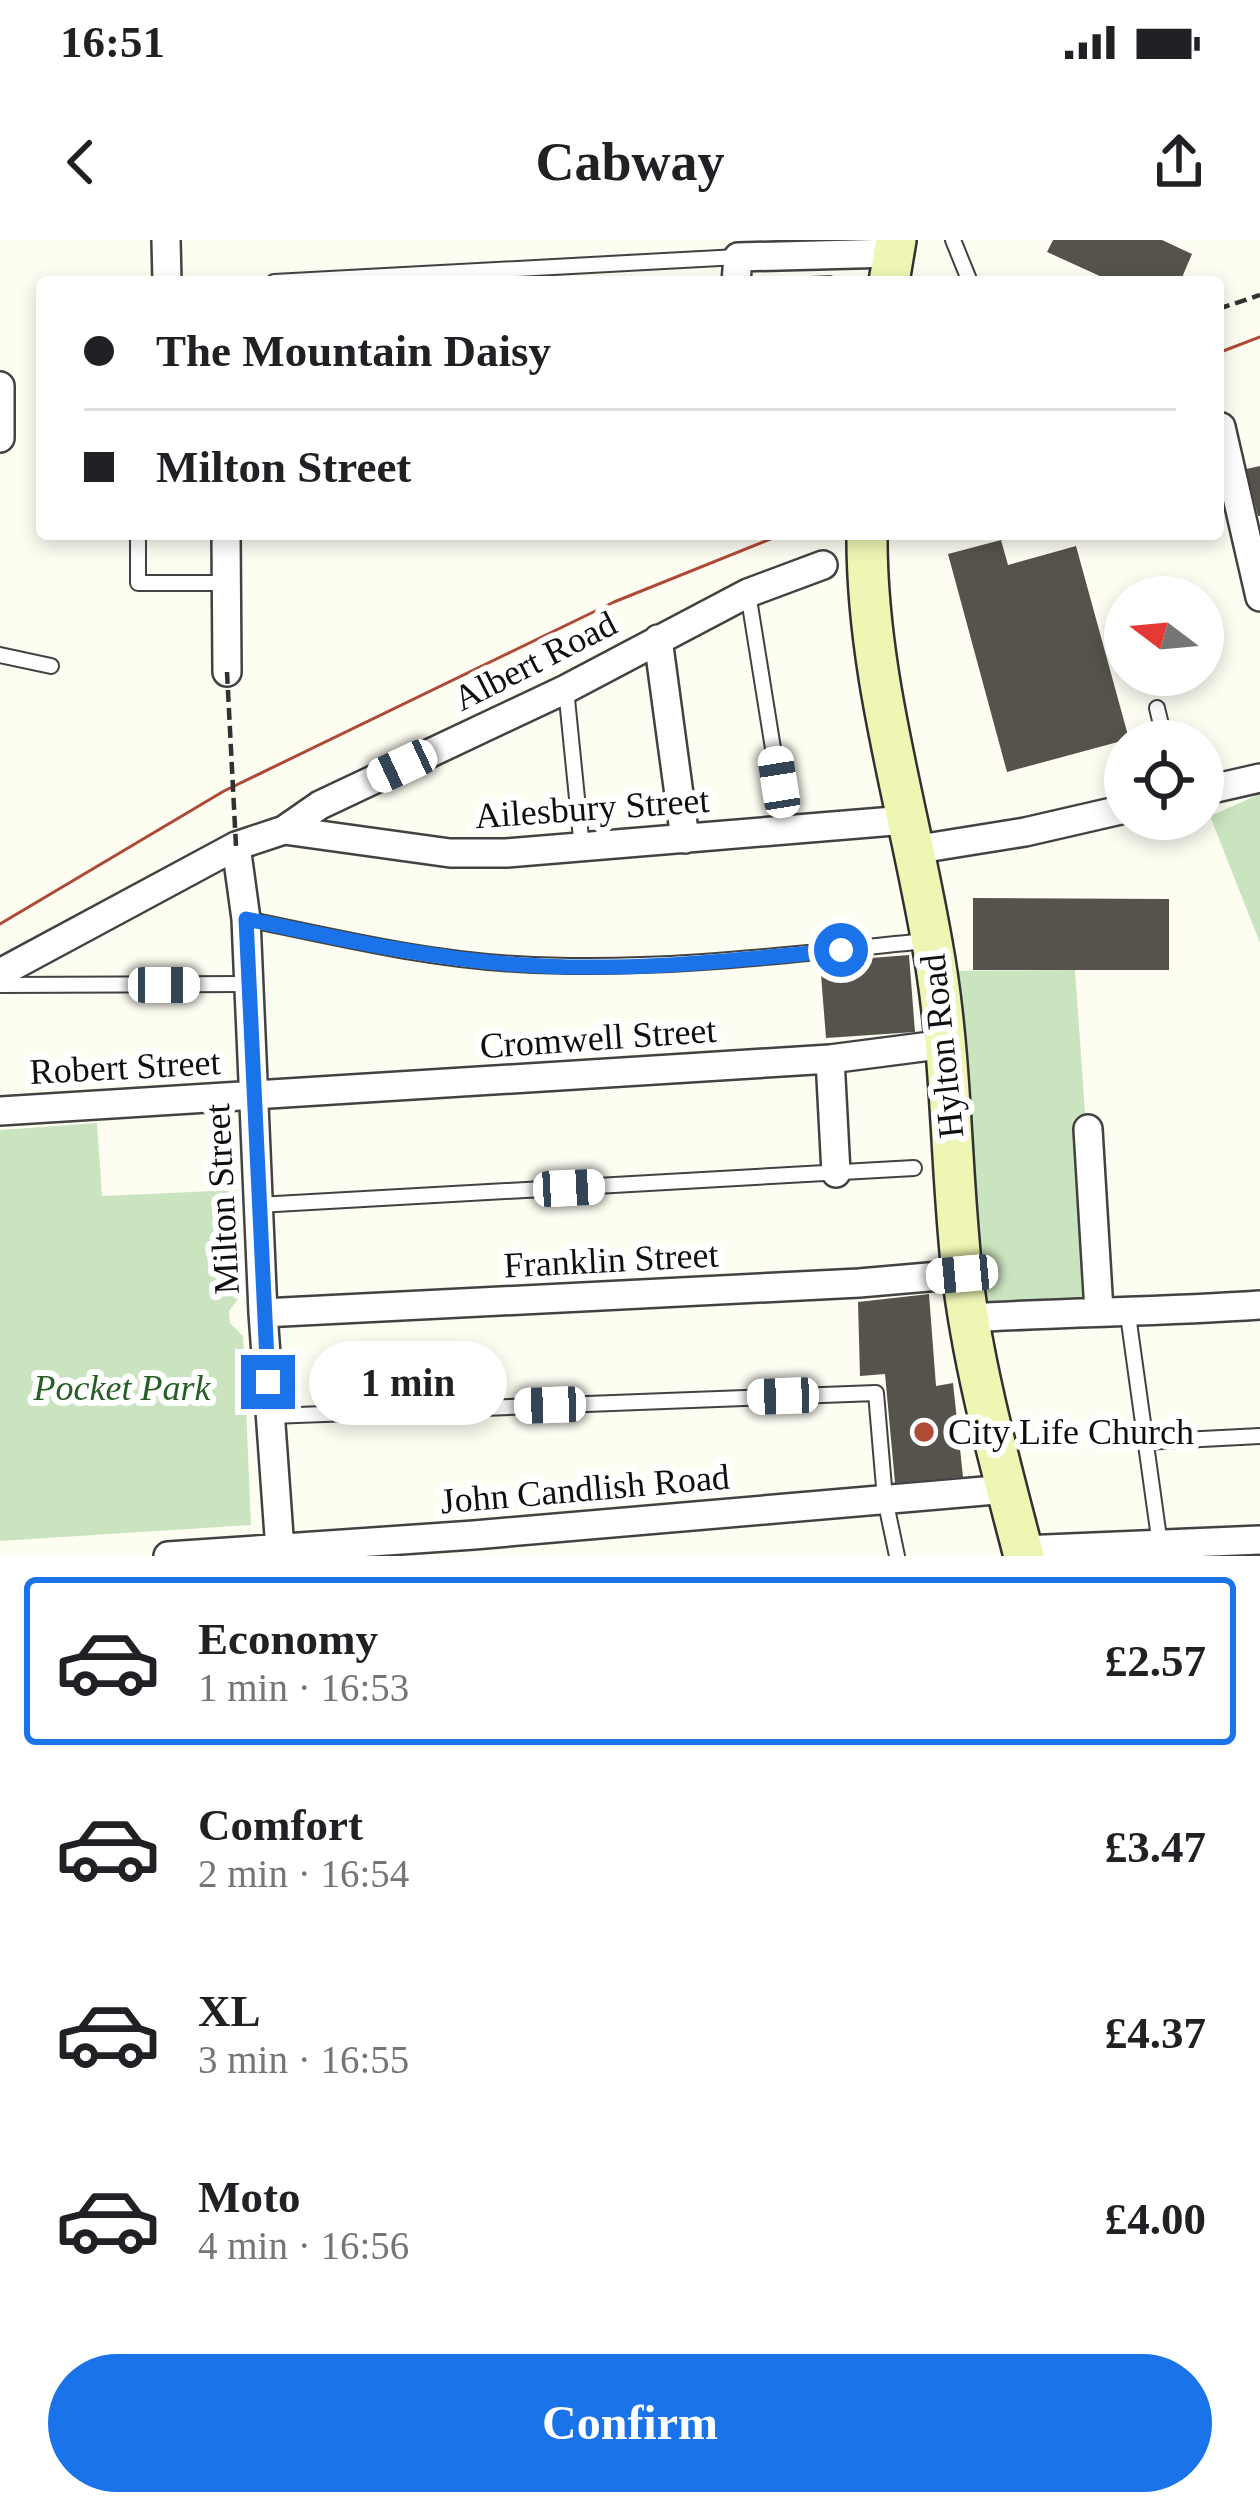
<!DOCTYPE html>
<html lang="en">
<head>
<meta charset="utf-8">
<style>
	body { margin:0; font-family:"Times New Roman",serif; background:#f2f2f2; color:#202124; height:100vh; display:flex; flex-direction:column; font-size:45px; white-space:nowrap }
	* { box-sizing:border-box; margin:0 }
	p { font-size:39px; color:#757577 }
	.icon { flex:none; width:66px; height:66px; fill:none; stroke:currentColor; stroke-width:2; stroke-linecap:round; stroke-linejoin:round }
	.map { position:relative; height:1316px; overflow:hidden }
	.sheet { display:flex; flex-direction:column; background:#fff; flex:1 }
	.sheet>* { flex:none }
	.guide { position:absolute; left:36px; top:36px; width:1188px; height:264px; border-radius:12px; box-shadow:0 6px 18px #0003; display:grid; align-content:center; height:264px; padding:0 48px; background:#fff }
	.needle { width:78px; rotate:286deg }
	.buttons { position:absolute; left:1104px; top:336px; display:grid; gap:24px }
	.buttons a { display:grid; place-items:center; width:120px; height:120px; border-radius:50%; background:#fff; box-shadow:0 6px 18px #0003; font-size:60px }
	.end { position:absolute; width:54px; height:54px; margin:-27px; border:15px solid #1a73e8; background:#fff; box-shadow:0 0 0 6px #fff }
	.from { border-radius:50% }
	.bubble { position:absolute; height:84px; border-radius:42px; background:#fff; box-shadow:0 6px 18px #0003; font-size:39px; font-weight:700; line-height:84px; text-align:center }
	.car { position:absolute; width:36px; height:72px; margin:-36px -18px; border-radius:15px; box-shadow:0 0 9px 3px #0007; background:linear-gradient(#fff 24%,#345 0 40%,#fff 0 76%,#345 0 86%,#fff 0) }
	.guide b { display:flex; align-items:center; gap:42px; height:114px; font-size:45px }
	.guide b+b { border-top:3px solid #e0e0e0 }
	.guide i { width:30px; height:30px; background:#202124 }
	ul { padding:21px 0 0; list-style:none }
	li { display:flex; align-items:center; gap:36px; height:168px; margin:0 24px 18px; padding:0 24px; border:6px solid transparent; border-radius:12px }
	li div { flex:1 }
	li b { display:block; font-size:45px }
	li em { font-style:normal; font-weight:700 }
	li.active { border-color:#1a73e8 }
	li>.icon { width:108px; height:108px; stroke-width:1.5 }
	.cta { display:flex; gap:24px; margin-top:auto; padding:24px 48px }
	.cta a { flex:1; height:138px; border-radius:72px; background:#1a73e8; color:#fff; font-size:48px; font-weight:700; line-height:138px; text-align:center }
	.status { display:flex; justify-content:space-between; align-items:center; height:84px; padding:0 60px; background:#fff; direction:ltr }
	.status svg { height:33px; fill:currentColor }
	header { display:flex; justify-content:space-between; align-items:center; height:156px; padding:0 48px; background:#fff; font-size:54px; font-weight:700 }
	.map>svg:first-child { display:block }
	.green { fill:#cae4bf }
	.building { fill:#56524c }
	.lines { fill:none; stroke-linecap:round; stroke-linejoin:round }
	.lane-casing { stroke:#424242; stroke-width:18 }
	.street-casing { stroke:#424242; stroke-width:32 }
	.secondary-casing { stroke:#313131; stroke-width:44 }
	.path { stroke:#313131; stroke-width:4.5; stroke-dasharray:12 6; stroke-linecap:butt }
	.lane { stroke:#fff; stroke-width:14 }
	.street { stroke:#fff; stroke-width:27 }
	.secondary { stroke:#eff6b4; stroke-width:39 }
	.tram { stroke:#af4a36; stroke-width:3 }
	.path-bridge { stroke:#313131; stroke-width:4.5; stroke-dasharray:12 6; stroke-linecap:butt }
	.route { stroke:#1a73e8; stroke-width:15 }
	.poi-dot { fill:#af4a36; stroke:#fff; stroke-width:4.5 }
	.labels { text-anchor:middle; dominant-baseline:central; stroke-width:12; stroke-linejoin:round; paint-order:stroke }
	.street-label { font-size:36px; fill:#0f0f0f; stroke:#fff }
	.park-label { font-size:36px; font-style:italic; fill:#265f26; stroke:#fff }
	.poi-label { font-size:36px; fill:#0f0f0f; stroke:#fff; text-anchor:start }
</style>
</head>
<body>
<div class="status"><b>16:51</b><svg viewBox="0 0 49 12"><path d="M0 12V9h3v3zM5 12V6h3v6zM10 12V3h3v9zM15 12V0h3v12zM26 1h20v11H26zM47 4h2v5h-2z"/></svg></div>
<header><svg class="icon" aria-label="back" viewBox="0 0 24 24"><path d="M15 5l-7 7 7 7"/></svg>Cabway<svg class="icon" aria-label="share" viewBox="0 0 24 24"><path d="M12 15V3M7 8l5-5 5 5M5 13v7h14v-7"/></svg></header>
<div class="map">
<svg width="1260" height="1316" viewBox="0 0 1260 1316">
	<rect width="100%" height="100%" fill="#fdfdf2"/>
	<path class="green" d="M1260 554V703L1210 576Z
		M1075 730 1099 1071 970 1078 937 731Z
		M97 883 102 956 237 950 241 1055 229 1071 230 1083 243 1096 251 1285 0 1301V890Z"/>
	<path class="building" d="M1053 0H1162L1192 14 1180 42H1113L1047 12Z
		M831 35 847 42H766V38Z
		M1260 226V276H1258L1246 229Z
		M1001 300 1008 325 1076 306 1129 499 1007 532 948 314Z
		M973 658 1169 659V730H973Z
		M909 715 915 792 826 798 820 722Z
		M929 1054 936 1146 953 1143 963 1237 895 1243 885 1134 860 1136 858 1062Z"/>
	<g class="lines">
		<g class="lane-casing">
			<path id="lane" d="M953 0 970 42
				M274 42 738 17
				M138 294V343H225
				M748 353 786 589
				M0 415 51 426
				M566 449 582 608
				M1157 468 1165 501
				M246 679C335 697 424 719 516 724 653 732 789 715 925 701
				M0 745 247 744
				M258 965 914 928
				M1128 1075 1160 1305
				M271 1176 876 1153 885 1259 897 1316
				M1144 1202 1260 1196"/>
		</g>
		<g class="street-casing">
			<path id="street" d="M166 0 167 42
				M736 42 738 17 893 13
				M0 146V198
				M1221 187 1260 357
				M226 294 227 432
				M658 399 685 599
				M1203 551 1260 538
				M284 590 320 565 566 449 748 353 823 325
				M236 606 246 679 263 1073 280 1310
				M913 610 1025 592 1125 569
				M0 733 236 606 284 590 450 613H506L906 580
				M830 819 836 933
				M0 871 830 819 946 804
				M1088 889 1099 1071
				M263 1073 859 1043 963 1034
				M970 1078C1067 1072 1163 1072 1260 1065
				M1022 1310 1260 1300
				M168 1316 474 1295 1007 1249"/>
		</g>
		<g class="secondary-casing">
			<path id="secondary" d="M889 42 896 0
				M867 294C866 444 915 586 937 733 952 832 951 932 962 1032 973 1127 1000 1223 1024 1316"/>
		</g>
		<path class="path" d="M1218 69 1260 55"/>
		<use href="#lane" class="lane"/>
		<use href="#street" class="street"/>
		<use href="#secondary" class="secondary"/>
		<path class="tram" d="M1218 113 1260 97
			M0 684 224 551 614 362 783 294"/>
		<path class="path-bridge" d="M227 432 236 606"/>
	</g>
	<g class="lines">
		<path class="route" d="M268 1142 246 679C333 697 420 717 509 724 620 733 731 721 841 710"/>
	</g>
	<circle class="poi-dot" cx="924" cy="1192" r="12"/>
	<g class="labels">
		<g class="street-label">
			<text transform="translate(535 421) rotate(-27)">Albert Road</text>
			<text transform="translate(592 568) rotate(-4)">Ailesbury Street</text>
			<text transform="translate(598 798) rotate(-4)">Cromwell Street</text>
			<text transform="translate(942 806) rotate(-96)">Hylton Road</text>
			<text transform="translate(125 827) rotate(-3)">Robert Street</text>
			<text transform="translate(222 959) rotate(-93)">Milton Street</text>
			<text transform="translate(611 1020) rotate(-3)">Franklin Street</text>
			<text transform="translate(585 1249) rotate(-5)">John Candlish Road</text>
		</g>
		<g class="park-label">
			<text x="122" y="1148">Pocket Park</text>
		</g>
		<g class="poi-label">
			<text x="948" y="1192">City Life Church</text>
		</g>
	</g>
</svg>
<div class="buttons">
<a><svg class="needle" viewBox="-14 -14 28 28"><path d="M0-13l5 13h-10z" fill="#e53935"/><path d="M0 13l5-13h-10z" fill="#757577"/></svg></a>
<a><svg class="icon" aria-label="locate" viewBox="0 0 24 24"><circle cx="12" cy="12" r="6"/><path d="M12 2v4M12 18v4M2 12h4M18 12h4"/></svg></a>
</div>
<i class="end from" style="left:841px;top:710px"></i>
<i class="end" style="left:268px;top:1142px"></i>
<div class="bubble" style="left:309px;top:1101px;width:198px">1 min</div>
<i class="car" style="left:402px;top:526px;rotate:245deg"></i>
<i class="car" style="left:779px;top:542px;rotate:351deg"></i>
<i class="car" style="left:164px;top:745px;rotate:90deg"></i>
<i class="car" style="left:569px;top:948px;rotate:87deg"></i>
<i class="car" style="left:962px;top:1034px;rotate:265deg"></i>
<i class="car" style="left:783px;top:1156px;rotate:268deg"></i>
<i class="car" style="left:550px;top:1165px;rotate:268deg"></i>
<div class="guide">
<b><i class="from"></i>The Mountain Daisy</b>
<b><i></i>Milton Street</b>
</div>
</div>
<section class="sheet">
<ul>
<li class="active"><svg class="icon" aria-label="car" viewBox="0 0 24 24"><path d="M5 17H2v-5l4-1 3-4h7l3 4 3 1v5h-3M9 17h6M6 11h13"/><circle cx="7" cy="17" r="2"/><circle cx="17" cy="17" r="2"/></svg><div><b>Economy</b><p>1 min · 16:53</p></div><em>£2.57</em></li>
<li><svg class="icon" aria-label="car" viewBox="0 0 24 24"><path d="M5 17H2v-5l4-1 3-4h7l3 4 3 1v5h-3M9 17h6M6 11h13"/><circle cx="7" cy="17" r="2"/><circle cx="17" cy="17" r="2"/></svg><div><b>Comfort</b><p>2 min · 16:54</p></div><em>£3.47</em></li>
<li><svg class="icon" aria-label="car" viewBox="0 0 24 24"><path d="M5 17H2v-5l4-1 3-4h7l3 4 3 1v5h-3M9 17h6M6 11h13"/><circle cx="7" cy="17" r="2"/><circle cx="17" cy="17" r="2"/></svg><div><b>XL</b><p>3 min · 16:55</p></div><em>£4.37</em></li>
<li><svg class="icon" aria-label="car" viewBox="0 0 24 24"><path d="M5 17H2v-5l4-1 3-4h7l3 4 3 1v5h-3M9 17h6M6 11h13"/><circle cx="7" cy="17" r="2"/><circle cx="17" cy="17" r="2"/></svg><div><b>Moto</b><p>4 min · 16:56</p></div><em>£4.00</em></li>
</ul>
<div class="cta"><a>Confirm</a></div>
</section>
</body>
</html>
